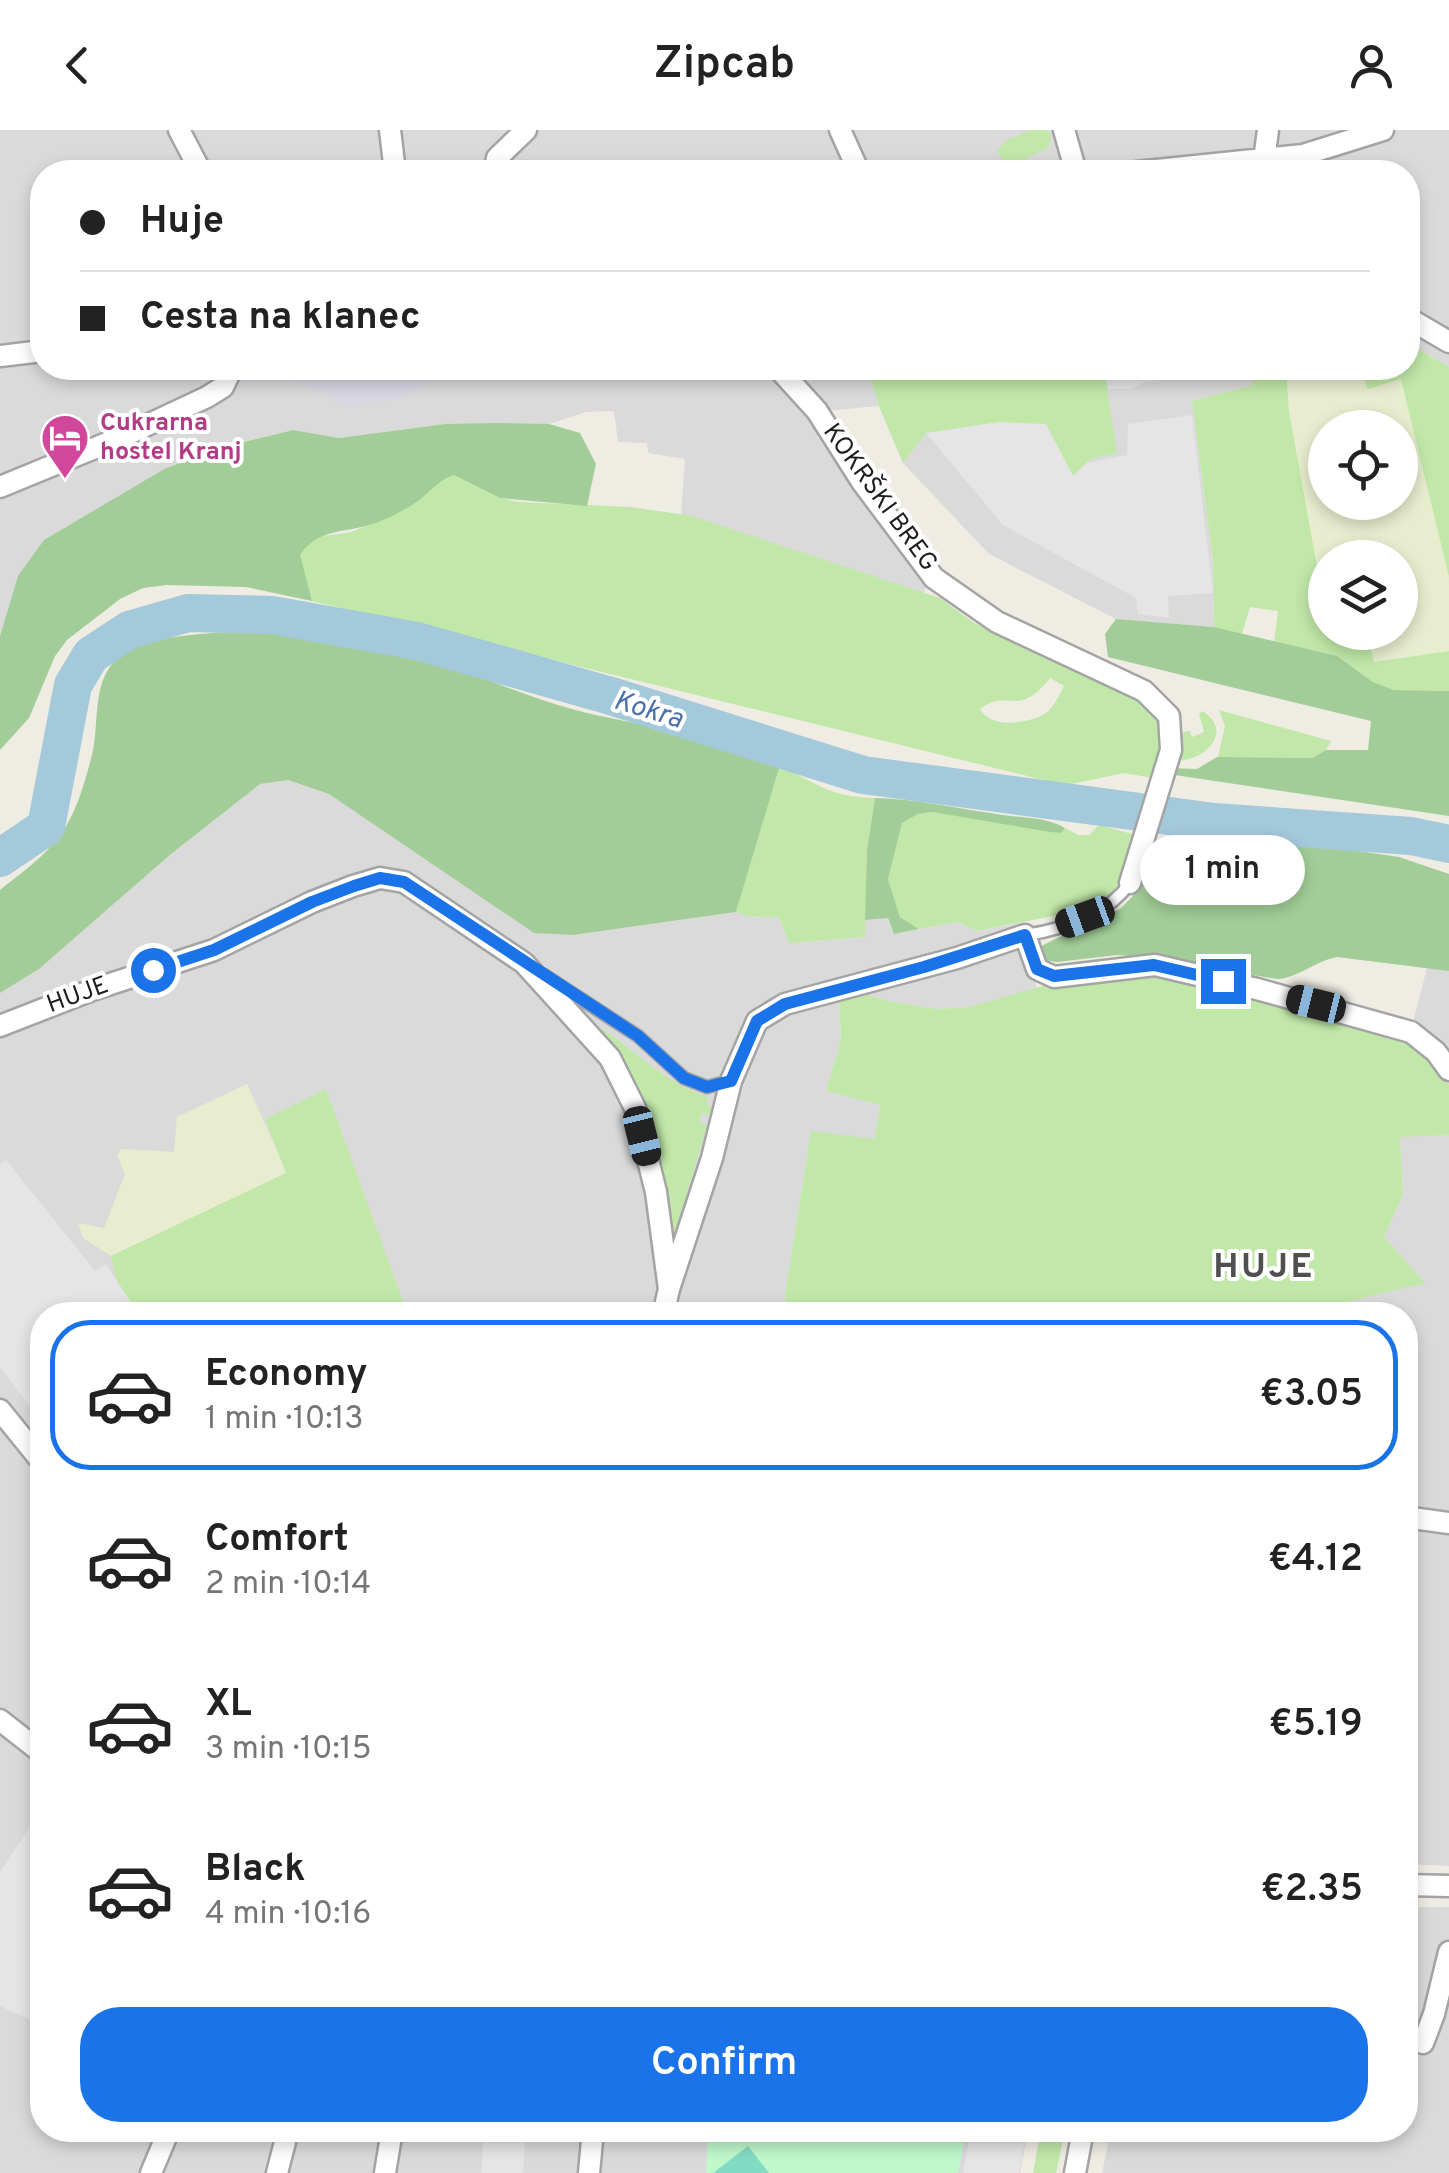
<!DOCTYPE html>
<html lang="en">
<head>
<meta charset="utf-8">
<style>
	body { margin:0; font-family:Overpass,sans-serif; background:#f2f2f2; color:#222; height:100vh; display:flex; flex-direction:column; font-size:38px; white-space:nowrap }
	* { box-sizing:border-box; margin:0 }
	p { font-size:32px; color:#767676 }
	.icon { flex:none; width:55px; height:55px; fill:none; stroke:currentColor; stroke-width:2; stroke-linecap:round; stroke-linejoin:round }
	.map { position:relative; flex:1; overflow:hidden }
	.panel { position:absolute; left:30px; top:1172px; width:1388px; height:840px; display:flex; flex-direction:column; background:#fff; border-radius:40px; box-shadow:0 5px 15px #0003 }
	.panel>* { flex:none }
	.guide { position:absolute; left:30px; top:30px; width:1390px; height:220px; border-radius:40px; box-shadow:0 5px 15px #0003; display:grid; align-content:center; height:220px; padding:0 50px; background:#fff }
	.controls { position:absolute; left:1308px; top:280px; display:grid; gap:20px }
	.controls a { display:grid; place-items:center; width:110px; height:110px; border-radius:50%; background:#fff; box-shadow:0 5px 15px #0003; font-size:50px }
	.end { position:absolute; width:45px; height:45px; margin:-22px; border:12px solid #1a73e8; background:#fff; box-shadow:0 0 0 5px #fff }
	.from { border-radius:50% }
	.bubble { position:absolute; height:70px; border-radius:35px; background:#fff; box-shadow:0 5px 15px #0003; font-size:32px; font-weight:600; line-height:70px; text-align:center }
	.car { position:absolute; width:30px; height:60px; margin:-30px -15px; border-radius:12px; box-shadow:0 0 8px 2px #0007; background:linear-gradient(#222 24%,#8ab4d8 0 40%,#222 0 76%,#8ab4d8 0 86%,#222 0) }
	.guide b { display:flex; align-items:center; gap:35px; height:95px; font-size:38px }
	.guide b+b { border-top:2px solid #e0e0e0 }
	.guide i { width:25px; height:25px; background:#222 }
	ul { padding:18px 0 0; list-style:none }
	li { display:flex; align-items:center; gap:30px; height:150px; margin:0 20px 15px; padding:0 30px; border:5px solid transparent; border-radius:40px }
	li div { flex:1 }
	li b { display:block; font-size:38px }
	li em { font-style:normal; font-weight:600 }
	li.active { border-color:#1a73e8 }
	li>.icon { width:90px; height:90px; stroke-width:1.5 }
	.action { display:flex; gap:20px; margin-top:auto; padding:20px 50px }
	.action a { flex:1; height:115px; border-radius:40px; background:#1a73e8; color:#fff; font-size:40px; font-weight:600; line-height:115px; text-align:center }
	header { display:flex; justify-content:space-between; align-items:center; height:130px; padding:0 50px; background:#fff; font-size:45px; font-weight:600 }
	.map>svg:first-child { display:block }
	.residential { fill:#dbdada }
	.farmland { fill:#e7edce; fill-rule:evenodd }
	.grass { fill:#c1e8a9; fill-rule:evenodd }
	.forest { fill:#a2cd98 }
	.park { fill:#c0f8cb }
	.pitch { fill:#82dcc3 }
	.parking { fill:#e5e5e5 }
	.plaza { fill:#d9d7e4 }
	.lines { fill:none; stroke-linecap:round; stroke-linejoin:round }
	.river { stroke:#a4c9db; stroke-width:38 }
	.lane-casing { stroke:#a4a4a4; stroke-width:15 }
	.street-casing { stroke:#a4a4a4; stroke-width:25 }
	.lane { stroke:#fff; stroke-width:10 }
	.street { stroke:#fff; stroke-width:20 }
	.route { stroke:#1a73e8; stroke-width:12 }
	.labels { text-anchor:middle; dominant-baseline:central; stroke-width:8; stroke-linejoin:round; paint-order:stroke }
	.hotel-label { font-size:25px; font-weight:bold; fill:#b23c85; stroke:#fff; text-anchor:start }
	.street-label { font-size:25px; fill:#1d1d1d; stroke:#fff }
	.water-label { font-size:28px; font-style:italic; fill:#4b71ab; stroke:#fff }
	.district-label { font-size:35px; font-weight:bold; letter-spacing:2.5px; fill:#505050; stroke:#fff }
</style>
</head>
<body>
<header><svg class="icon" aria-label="back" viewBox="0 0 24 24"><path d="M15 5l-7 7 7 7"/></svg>Zipcab<svg class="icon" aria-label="person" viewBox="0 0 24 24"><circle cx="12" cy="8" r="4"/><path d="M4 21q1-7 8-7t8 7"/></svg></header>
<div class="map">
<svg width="1449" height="2043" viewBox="0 0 1449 2043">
	<rect width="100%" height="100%" fill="#eeece3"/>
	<path class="residential" d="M0 0H1449V237L1408 213V42H42V238H1252L1254 255 1192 271 1213 431 1214 497 1116 489 989 424 903 333 879 276 823 281 927 452 924 463 681 385 685 329 648 323 647 313 618 312 614 281 586 282 549 294H445L339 308 292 300 235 314 166 338 18 446 0 506Z
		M288 650 329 664 404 714 573 805 736 782 747 786 779 788 789 813 865 807V790L888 788 894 804 958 792 978 801 1024 792 1037 820 1036 861 970 877 936 879 887 871 863 863 839 867 841 910 826 961 880 975 875 1010 811 1002 785 1164 786 1185H42V2000H1028L1020 2043H0V863L39 839 171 724 260 654Z
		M1427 838 1449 841V955L1409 907Z
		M1449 1005V1736L1405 1734V1185H1291L1424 1153 1384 1107 1403 1064 1400 1006Z
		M1405 1777H1449V2043H1102L1111 2000H1405Z"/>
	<path class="farmland" d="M1286 238H1310L1312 241 1323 238H1358L1368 259 1401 248 1449 447V521L1374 532 1367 503 1400 502V428H1325V481L1289 281ZM1325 298H1400V372H1325Z
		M247 954 287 1043 111 1126 83 1108 78 1093 104 1098 125 1044 117 1025 121 1019 174 1022 177 987Z"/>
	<path class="grass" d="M1031 0H1048L1051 8 1048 18 1027 28 1020 36 1006 38 997 20 1007 10Z
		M1408 213 1449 237V447L1401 249 1368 259 1358 238H1408Z
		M868 238H1104L1117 323 1090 329 1073 346 926 303 903 333 879 276Z
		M1252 238H1286L1289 281 1325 481V502L1367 503 1374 532 1449 521V561L1394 560 1373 552 1337 526 1274 513 1278 481 1250 477 1242 504 1214 497 1213 431 1192 271 1253 255Z
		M454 345 500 368 519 372 631 377 692 386 940 468 974 493 1130 564 1163 598 1164 611 1154 648 1123 643 1067 655 1048 651 312 471 299 425C322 395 335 411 361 398 390 384 417 365 443 348ZM1050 548 1064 556C1059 565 1054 577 1046 583 1029 594 990 599 980 579 1008 557 1017 590 1050 548Z
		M1219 580 1331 611 1326 620 1312 628 1218 627 1225 596Z
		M1202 581C1236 601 1203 635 1172 630L1178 608 1184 602 1190 601 1192 607 1204 602 1199 584Z
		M780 635C816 654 831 667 875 668L867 720 865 807 789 813 779 788 747 786 736 782Z
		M932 682 1060 703 1065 698 1078 705H1089L1099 695 1136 705 1124 746 1113 766 1088 779 977 801 958 792 919 799 900 787 888 749 902 693 918 684Z
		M1164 843 1409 907 1449 955V1005L1400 1007 1403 1064 1384 1107 1425 1153 1291 1185H786L785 1164 811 1001 875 1009 880 975 826 961 841 910 839 866 863 863 887 871 936 879 970 877 1070 848Z
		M586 888C630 914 658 951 708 967L706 975 712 977 711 985 702 983 699 992 707 996 670 1119 657 1035Z
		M326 959 408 1185H121L0 1034 6 1030 95 1142 116 1149 111 1126 286 1043 265 989Z
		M1041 2000H1065L1056 2043H1033Z"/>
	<path class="forest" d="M497 293 549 294 580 303 596 334 587 376 500 368 454 345C437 350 429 364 415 373 403 381 391 387 378 392 348 404 320 396 300 425L312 471 246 457 167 455 143 458 120 469 67 510 55 526 29 588 0 620V506L18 446 44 410 166 338 235 314 293 300 339 308 445 294Z
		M1116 489 1214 497 1337 526 1373 552 1394 560 1449 561V686L1168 644 1170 638 1197 639 1217 627 1312 628 1326 620H1368L1371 591 1108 527 1105 504Z
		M254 500C304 502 351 508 399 520 453 534 505 559 558 575 633 598 709 598 780 635L736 782 573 805 534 803 329 664 288 650 260 654 171 724 39 839 0 863V760C30 736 56 719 73 683 81 666 87 644 92 625 101 589 89 544 127 521 155 504 221 503 254 500Z
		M875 668C919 669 959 679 1003 685 1024 688 1046 687 1065 698L1061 703 1050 702 932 682 918 684 902 693 888 749 900 787 919 799 894 804 888 788 865 790 867 720Z
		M1213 709 1358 721 1399 727 1449 744V841L1337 827C1315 831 1298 848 1277 849L1146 827 1117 825 1057 832 1039 829 1037 820 1045 814 1120 779 1133 766 1147 714Z"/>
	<path class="park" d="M708 2000H966L958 2043H706Z"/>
	<path class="pitch" d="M748 2016 769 2043H713Z"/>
	<path class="parking" d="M1106 238H1160L1161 250 1147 251 1130 259H1108Z
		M1192 285 1213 463 1168 466 1169 488 1138 484 1136 468 1003 395 926 303 999 292 1046 294 1073 346 1087 333 1127 325 1128 294Z
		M6 1030 95 1141 106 1134 139 1185H42V1292L0 1237V1034Z
		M42 1679V1895L0 1876V1742Z
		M484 2000H526L523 2043H481Z
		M971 2000H1027L1019 2043H963Z"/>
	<path class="plaza" d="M219 238H469L474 250H438L395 269 355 275 330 271 331 264 277 247 263 246 223 263 219 254Z"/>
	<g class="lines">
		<path class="river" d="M0 728 46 697 73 555 91 525 129 500 188 483 272 485 417 511 611 566 863 645 1214 692 1411 706 1449 714"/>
		<g class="lane-casing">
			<path id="lane" d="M1026 805C1064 799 1107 785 1130 753
				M544 845 638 906 684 948 707 957 730 951"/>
		</g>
		<g class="street-casing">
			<path id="street" d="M179 0 201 42
				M390 0 395 42
				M840 0 859 42
				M1064 0 1076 42
				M1264 30 1268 0
				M494 42 497 28 526 0
				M1137 42 1303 25 1383 0
				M1408 188 1449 212
				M0 226 42 221
				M778 238 817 281 862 352 934 448 997 492 1144 561 1169 586 1171 620 1130 753
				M0 357 124 306 207 267 223 257 232 238
				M0 896 92 860 214 820 312 772 353 756 380 748 404 752 524 833 610 928 635 978 656 1062 669 1159 663 1185
				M669 1159 712 1028 731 951 757 891 785 874 957 828 1025 805 1037 839 1054 847 1155 835 1257 859 1411 902 1436 922 1449 940
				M0 1280 42 1332
				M1405 1387 1449 1393
				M0 1590 42 1623
				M1405 1755 1449 1756
				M1405 1907 1423 1913 1434 1884 1449 1822
				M151 2043 169 2000
				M277 2043 285 2012
				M385 2043 392 2000
				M589 2043 593 2000
				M1075 2043 1083 2000"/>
		</g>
		<use href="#lane" class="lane"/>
		<use href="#street" class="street"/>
	</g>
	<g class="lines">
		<path class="route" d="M153 840 214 820 312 772 354 756 380 748 404 752 638 906 684 948 707 957 731 951 757 891 785 874 924 837 1025 805 1037 839 1054 846 1154 835 1223 851"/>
	</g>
	<defs>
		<g id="hotel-pin" transform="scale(2.5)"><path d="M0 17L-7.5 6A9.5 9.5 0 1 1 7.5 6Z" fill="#d1479c" stroke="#fff"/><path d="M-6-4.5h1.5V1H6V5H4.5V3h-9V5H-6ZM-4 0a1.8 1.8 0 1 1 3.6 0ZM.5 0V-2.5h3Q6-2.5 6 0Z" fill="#fff"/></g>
	</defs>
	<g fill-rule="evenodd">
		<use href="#hotel-pin" x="65" y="308"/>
	</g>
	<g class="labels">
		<g class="hotel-label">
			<text x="100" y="294">Cukrarna<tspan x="100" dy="29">hostel Kranj</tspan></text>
		</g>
		<g class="street-label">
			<text transform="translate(879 368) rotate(54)">KOKRŠKI BREG</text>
			<text transform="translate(78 866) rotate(-20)">HUJE</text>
		</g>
		<g class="water-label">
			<text transform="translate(648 581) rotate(17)">Kokra</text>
		</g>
		<g class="district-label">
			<text x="1264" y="1138">HUJE</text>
		</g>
	</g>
</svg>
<div class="controls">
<a><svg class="icon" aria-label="locate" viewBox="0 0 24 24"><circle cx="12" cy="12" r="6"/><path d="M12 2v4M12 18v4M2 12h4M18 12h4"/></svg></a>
<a><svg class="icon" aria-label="layers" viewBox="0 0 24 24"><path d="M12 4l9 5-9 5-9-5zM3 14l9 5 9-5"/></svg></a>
</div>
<i class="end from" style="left:153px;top:840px"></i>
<i class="end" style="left:1223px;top:851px"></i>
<div class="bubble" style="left:1140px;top:705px;width:165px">1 min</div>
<i class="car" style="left:1085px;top:787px;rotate:250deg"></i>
<i class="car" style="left:1316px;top:874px;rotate:284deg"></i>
<i class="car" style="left:642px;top:1006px;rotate:166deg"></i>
<div class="guide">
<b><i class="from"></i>Huje</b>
<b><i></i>Cesta na klanec</b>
</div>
<section class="panel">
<ul>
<li class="active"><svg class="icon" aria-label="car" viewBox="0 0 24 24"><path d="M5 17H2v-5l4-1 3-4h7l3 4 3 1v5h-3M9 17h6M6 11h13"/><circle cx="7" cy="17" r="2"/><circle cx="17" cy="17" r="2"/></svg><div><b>Economy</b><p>1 min · 10:13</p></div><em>€3.05</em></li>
<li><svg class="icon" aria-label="car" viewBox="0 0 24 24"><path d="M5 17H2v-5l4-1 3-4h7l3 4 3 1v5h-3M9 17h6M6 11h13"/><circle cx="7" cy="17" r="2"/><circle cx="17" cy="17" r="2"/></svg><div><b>Comfort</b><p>2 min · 10:14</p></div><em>€4.12</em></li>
<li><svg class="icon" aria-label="car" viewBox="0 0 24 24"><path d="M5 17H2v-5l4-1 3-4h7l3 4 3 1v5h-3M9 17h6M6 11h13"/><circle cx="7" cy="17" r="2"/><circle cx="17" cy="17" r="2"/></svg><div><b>XL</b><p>3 min · 10:15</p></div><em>€5.19</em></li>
<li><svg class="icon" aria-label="car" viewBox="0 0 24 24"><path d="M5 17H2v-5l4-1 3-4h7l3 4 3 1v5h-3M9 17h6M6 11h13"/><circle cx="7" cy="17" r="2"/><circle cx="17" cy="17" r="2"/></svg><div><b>Black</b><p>4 min · 10:16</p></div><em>€2.35</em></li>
</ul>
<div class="action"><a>Confirm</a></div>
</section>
</div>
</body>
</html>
